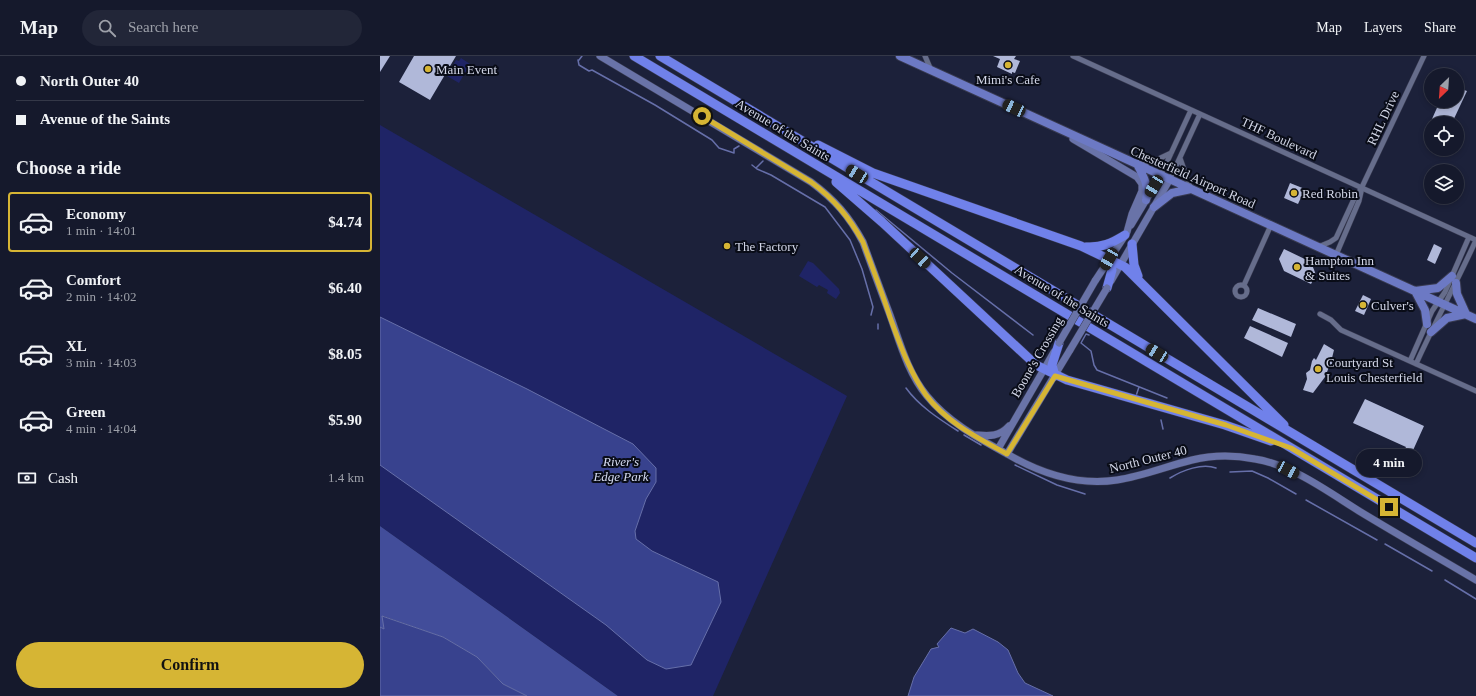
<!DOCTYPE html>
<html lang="en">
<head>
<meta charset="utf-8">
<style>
	body { margin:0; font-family:"Times New Roman",serif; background:#222638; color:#f1f3f6; height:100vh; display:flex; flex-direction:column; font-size:15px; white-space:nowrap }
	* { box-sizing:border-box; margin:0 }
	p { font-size:13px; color:#9da0a9 }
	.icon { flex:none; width:22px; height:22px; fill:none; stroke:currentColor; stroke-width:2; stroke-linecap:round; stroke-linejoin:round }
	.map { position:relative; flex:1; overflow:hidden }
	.details { display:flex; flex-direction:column; background:#15192c; width:380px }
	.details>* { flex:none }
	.banner { display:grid; align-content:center; height:88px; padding:0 16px; background:#15192c }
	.needle { width:26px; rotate:205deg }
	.tools { position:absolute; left:1044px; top:12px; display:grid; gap:8px }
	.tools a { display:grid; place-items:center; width:40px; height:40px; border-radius:50%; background:#15192c; box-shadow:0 2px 6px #0003,0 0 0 1px #343848; font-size:20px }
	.end { position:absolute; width:18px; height:18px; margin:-9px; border:5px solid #d6b534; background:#111; box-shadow:0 0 0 2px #111 }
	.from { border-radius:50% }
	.bubble { position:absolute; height:28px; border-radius:14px; background:#15192c; box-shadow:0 2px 6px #0003,0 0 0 1px #343848; font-size:13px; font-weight:800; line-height:28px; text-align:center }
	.car { position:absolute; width:12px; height:24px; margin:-12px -6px; border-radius:5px; box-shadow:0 0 3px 1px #0007; background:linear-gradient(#222 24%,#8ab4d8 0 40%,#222 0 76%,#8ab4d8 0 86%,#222 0) }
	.banner b { display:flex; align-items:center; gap:14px; height:38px; font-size:15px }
	.banner b+b { border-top:1px solid #343848 }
	.banner i { width:10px; height:10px; background:#f1f3f6 }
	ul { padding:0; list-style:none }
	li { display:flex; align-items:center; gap:12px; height:60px; margin:0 8px 6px; padding:0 8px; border:2px solid transparent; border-radius:4px }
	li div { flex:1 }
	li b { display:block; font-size:15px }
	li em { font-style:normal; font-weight:800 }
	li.current { border-color:#d6b534 }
	li>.icon { width:36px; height:36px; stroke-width:1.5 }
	h2 { padding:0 16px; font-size:18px; line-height:48px }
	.pay { display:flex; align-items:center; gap:10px; height:44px; padding:0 16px; font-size:15px }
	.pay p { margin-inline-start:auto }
	.cta { display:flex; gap:8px; margin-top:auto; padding:8px 16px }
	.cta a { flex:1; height:46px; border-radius:24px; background:#d6b534; color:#111; font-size:16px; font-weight:800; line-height:46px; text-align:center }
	header { display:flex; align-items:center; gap:24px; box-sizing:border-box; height:56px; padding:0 20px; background:#15192c; border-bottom:1px solid #343848 }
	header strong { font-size:19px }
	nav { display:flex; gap:22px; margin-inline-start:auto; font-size:14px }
	.search { width:280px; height:36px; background:#222638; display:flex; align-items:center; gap:10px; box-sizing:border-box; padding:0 14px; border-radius:22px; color:#9da0a9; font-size:15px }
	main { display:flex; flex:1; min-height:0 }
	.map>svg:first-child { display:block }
	.green { fill:#1f2466 }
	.forest { fill:#424d9a }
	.water { fill:#38428e; stroke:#666fa9 }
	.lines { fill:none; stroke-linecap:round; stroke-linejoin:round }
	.stream { stroke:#666fa9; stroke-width:1.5 }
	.building { fill:#b0b8d9 }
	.street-casing { stroke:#383a50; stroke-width:6 }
	.secondary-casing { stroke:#383a50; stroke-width:8 }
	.primary-casing { stroke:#383a50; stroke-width:10 }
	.highway-casing { stroke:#383a50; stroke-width:10 }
	.street { stroke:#666d8b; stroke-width:5 }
	.secondary { stroke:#6973a8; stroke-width:7 }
	.primary { stroke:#6c79c4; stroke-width:8 }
	.highway { stroke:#7081ea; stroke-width:9 }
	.secondary-bridge-casing { stroke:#383a50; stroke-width:8; stroke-linecap:butt }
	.secondary-bridge { stroke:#6973a8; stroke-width:7 }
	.route { stroke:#d6b534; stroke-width:5 }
	.poi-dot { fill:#d6b534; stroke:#090c17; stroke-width:1.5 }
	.labels { text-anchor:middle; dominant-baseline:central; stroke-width:4; stroke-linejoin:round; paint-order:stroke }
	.poi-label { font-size:13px; fill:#d3d7e8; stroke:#090c17; text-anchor:start }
	.street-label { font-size:13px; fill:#d3d7e8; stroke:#090c17 }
	.park-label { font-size:13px; font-style:italic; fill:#d6dcf2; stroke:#090c17 }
</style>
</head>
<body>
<header>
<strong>Map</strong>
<div class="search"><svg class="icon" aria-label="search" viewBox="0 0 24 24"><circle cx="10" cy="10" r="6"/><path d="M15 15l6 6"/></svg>Search here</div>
<nav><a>Map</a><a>Layers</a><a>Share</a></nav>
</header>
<main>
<section class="details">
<div class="banner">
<b><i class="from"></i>North Outer 40</b>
<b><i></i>Avenue of the Saints</b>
</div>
<h2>Choose a ride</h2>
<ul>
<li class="current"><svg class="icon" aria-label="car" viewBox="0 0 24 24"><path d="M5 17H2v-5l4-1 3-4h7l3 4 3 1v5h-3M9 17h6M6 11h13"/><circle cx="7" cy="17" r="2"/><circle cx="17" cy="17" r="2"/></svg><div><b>Economy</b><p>1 min · 14:01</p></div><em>$4.74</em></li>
<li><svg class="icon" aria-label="car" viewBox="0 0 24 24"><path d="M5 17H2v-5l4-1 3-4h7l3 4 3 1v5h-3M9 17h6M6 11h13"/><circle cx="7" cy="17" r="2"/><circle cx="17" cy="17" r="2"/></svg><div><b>Comfort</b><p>2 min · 14:02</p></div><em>$6.40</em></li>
<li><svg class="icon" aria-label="car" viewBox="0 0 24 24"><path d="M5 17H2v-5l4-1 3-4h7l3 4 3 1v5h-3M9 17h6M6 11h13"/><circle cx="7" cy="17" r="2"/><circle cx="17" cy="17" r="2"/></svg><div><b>XL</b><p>3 min · 14:03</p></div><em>$8.05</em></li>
<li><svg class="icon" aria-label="car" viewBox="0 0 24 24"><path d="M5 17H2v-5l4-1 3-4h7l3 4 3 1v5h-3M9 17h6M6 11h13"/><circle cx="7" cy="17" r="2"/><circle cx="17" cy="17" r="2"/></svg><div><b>Green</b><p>4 min · 14:04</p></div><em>$5.90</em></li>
</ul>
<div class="pay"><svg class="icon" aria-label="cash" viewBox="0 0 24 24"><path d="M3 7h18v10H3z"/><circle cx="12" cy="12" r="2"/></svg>Cash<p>1.4 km</p></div>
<div class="cta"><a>Confirm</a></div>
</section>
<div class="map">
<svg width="1096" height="640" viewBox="0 0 1096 640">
	<rect width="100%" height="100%" fill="#1c213a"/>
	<path class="green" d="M81 2 90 8 79 27 67 20 76 4 79 5Z
		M0 69 467 340 333 640H238L0 470Z
		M428 205 433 207 459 233 460 237 456 243 447 237 448 234 439 229 437 231 419 220Z"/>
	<path class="forest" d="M0 470 238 640H147L123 628 97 601 63 581 3 560 4 573 0 571Z"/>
	<path class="water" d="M0 261 147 333 253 388 276 412V426L266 443 255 475 256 483 272 495 338 526 341 546 311 609 286 613 267 604 226 569 0 409Z
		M2 560 63 581 97 601 123 628 147 640H0V571L4 573Z
		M571 572 585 577 593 573 618 586 628 594 638 617 645 627 673 640H528L534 621 551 593 559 591 557 588Z"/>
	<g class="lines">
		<path class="stream" d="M198 4 199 9 209 15 212 14 275 49 332 84 339 92 354 97V93L359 90
			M199 4 202 0
			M372 109 377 113 391 119 445 151 470 184 482 213 493 251 491 259
			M376 112 383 105
			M496 154 572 217 653 279
			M498 268V273
			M709 279 706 278 701 287 711 295 714 309 717 314 787 342
			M526 332C539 350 559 363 578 375
			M756 340 759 331
			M781 364 783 373
			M584 379 601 389
			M635 409 677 429 705 438
			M850 416 872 415 888 422 916 438
			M790 422C803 414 822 407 836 412
			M926 444 997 484
			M1005 488 1052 515
			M1065 524 1096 543"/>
	</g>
	<path class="building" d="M0 0H10L0 16Z
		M34 0H76L50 44 19 26Z
		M613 0H636L634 3 640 5 635 17 632 16V18L617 11 620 3Z
		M1077 34 1081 36 1084 34 1087 35 1072 67H1061L1052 63 1060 45H1077Z
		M910 127 925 133 918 148 904 142Z
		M1054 188 1062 192 1055 208 1047 204Z
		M904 193 931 206 936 219 931 228 904 215 899 203Z
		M983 239 991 243 984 259 975 255Z
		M878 252 916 268 911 281 872 264Z
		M870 270 908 287 902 301 864 282Z
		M944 288 954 294 952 302 955 304 949 311 945 321 933 337 923 334 927 323 926 317 930 314 932 305 934 302 936 304Z
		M985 343 1044 370 1030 401 1023 397 1026 391 973 367Z"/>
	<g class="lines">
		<g class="street-casing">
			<path id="street" d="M545 0 551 14
				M693 0 1096 184
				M800 102 811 133
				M758 108 772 106 791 97
				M781 119 811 54
				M790 123 820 58
				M938 191 950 186 956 182 974 143 981 133 1044 0
				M956 199 979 145 981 136
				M855 235a6 6 0 1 1 12 0a6 6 0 1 1-12 0Z
				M864 229 891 169
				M940 258 951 264 961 274 1096 335
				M1030 305 1052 255 1065 236 1089 181
				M1036 308C1055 266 1077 226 1096 184"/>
		</g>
		<g class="secondary-casing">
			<path id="secondary" d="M220 0 431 126C455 144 469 160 483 186 492 211 501 235 510 259 520 287 528 317 547 340 569 367 600 383 629 399 662 418 698 430 737 424 763 420 787 410 812 404 832 399 855 399 875 403 912 409 947 435 979 455 1017 478 1057 501 1096 524
				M693 83 757 121 762 128V135L752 158 747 176
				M751 169 781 119
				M715 225 744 181
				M731 225 790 123
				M596 379C609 380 619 381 629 370
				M618 393 674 296
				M627 398 690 294"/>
		</g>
		<g class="primary-casing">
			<path id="primary" d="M520 0 1096 263
				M757 108C764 122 769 128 766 144
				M774 151 792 137 811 133
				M1076 227 1077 238 1086 258
				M1035 235 1058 232 1072 220
				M1035 235 1045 254 1047 268
				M1051 276 1067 262 1086 258"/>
		</g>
		<g class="highway-casing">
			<path id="highway" d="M254 0 1096 502
				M280 0 1096 487
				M438 89 493 117 701 190 745 211 904 369
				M456 126 502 166 656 309 687 324 845 369 891 385
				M752 188 754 209 758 220
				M706 191C722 192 732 187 745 179
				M727 232 732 214 729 203
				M675 320 672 309 679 287"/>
		</g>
		<use href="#street" class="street"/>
		<use href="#secondary" class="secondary"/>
		<use href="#primary" class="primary"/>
		<use href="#highway" class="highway"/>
		<g class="secondary-bridge-casing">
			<path id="secondary-bridge" d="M679 287 715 225
				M690 294 727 232"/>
		</g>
		<use href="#secondary-bridge" class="secondary-bridge"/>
	</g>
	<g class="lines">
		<path class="route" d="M322 60 431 126C454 143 469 161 483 186 492 211 502 236 510 261 520 288 529 315 546 339 566 366 598 382 627 398L675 320 846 369 911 392 1009 451"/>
	</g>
	<g class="poi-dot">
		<circle cx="628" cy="9" r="4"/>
		<circle cx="48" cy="13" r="4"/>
		<circle cx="914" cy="137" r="4"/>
		<circle cx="347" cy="190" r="4"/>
		<circle cx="917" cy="211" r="4"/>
		<circle cx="983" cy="249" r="4"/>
		<circle cx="938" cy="313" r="4"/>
	</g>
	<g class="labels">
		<g class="poi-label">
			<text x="56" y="13">Main Event</text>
			<text x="628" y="23" text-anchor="middle">Mimi's Cafe</text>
			<text x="922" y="137">Red Robin</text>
			<text x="355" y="190">The Factory</text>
			<text x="925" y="204">Hampton Inn<tspan x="925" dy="15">&amp; Suites</tspan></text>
			<text x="991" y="249">Culver's</text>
			<text x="946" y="306">Courtyard St<tspan x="946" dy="15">Louis Chesterfield</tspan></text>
		</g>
		<g class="street-label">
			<text transform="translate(1003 62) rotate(-65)">RHL Drive</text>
			<text transform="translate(403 74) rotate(31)">Avenue of the Saints</text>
			<text transform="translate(899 82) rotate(25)">THF Boulevard</text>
			<text transform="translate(813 121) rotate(24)">Chesterfield Airport Road</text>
			<text transform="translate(682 240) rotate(31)">Avenue of the Saints</text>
			<text transform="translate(657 301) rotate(-60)">Boone's Crossing</text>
			<text transform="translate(768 403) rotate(-14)">North Outer 40</text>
		</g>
		<g class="park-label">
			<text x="241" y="405">River's<tspan x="241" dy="15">Edge Park</tspan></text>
		</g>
	</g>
</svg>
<div class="tools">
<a><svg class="needle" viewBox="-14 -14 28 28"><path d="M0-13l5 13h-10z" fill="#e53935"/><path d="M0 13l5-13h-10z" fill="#9da0a9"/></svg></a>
<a><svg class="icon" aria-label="locate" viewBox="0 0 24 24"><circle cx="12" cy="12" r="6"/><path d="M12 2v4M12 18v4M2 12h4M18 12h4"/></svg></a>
<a><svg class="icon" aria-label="layers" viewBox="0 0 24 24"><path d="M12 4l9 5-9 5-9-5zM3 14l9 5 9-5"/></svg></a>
</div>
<i class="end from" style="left:322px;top:60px"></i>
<i class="end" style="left:1009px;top:451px"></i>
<div class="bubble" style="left:976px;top:393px;width:66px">4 min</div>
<i class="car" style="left:634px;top:52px;rotate:295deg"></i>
<i class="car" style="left:477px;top:118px;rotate:301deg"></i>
<i class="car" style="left:774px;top:130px;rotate:211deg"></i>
<i class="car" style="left:540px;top:202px;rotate:133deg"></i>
<i class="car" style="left:729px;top:203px;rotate:210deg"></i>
<i class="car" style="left:777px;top:297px;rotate:301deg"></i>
<i class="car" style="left:908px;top:414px;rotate:118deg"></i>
</div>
</main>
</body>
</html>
